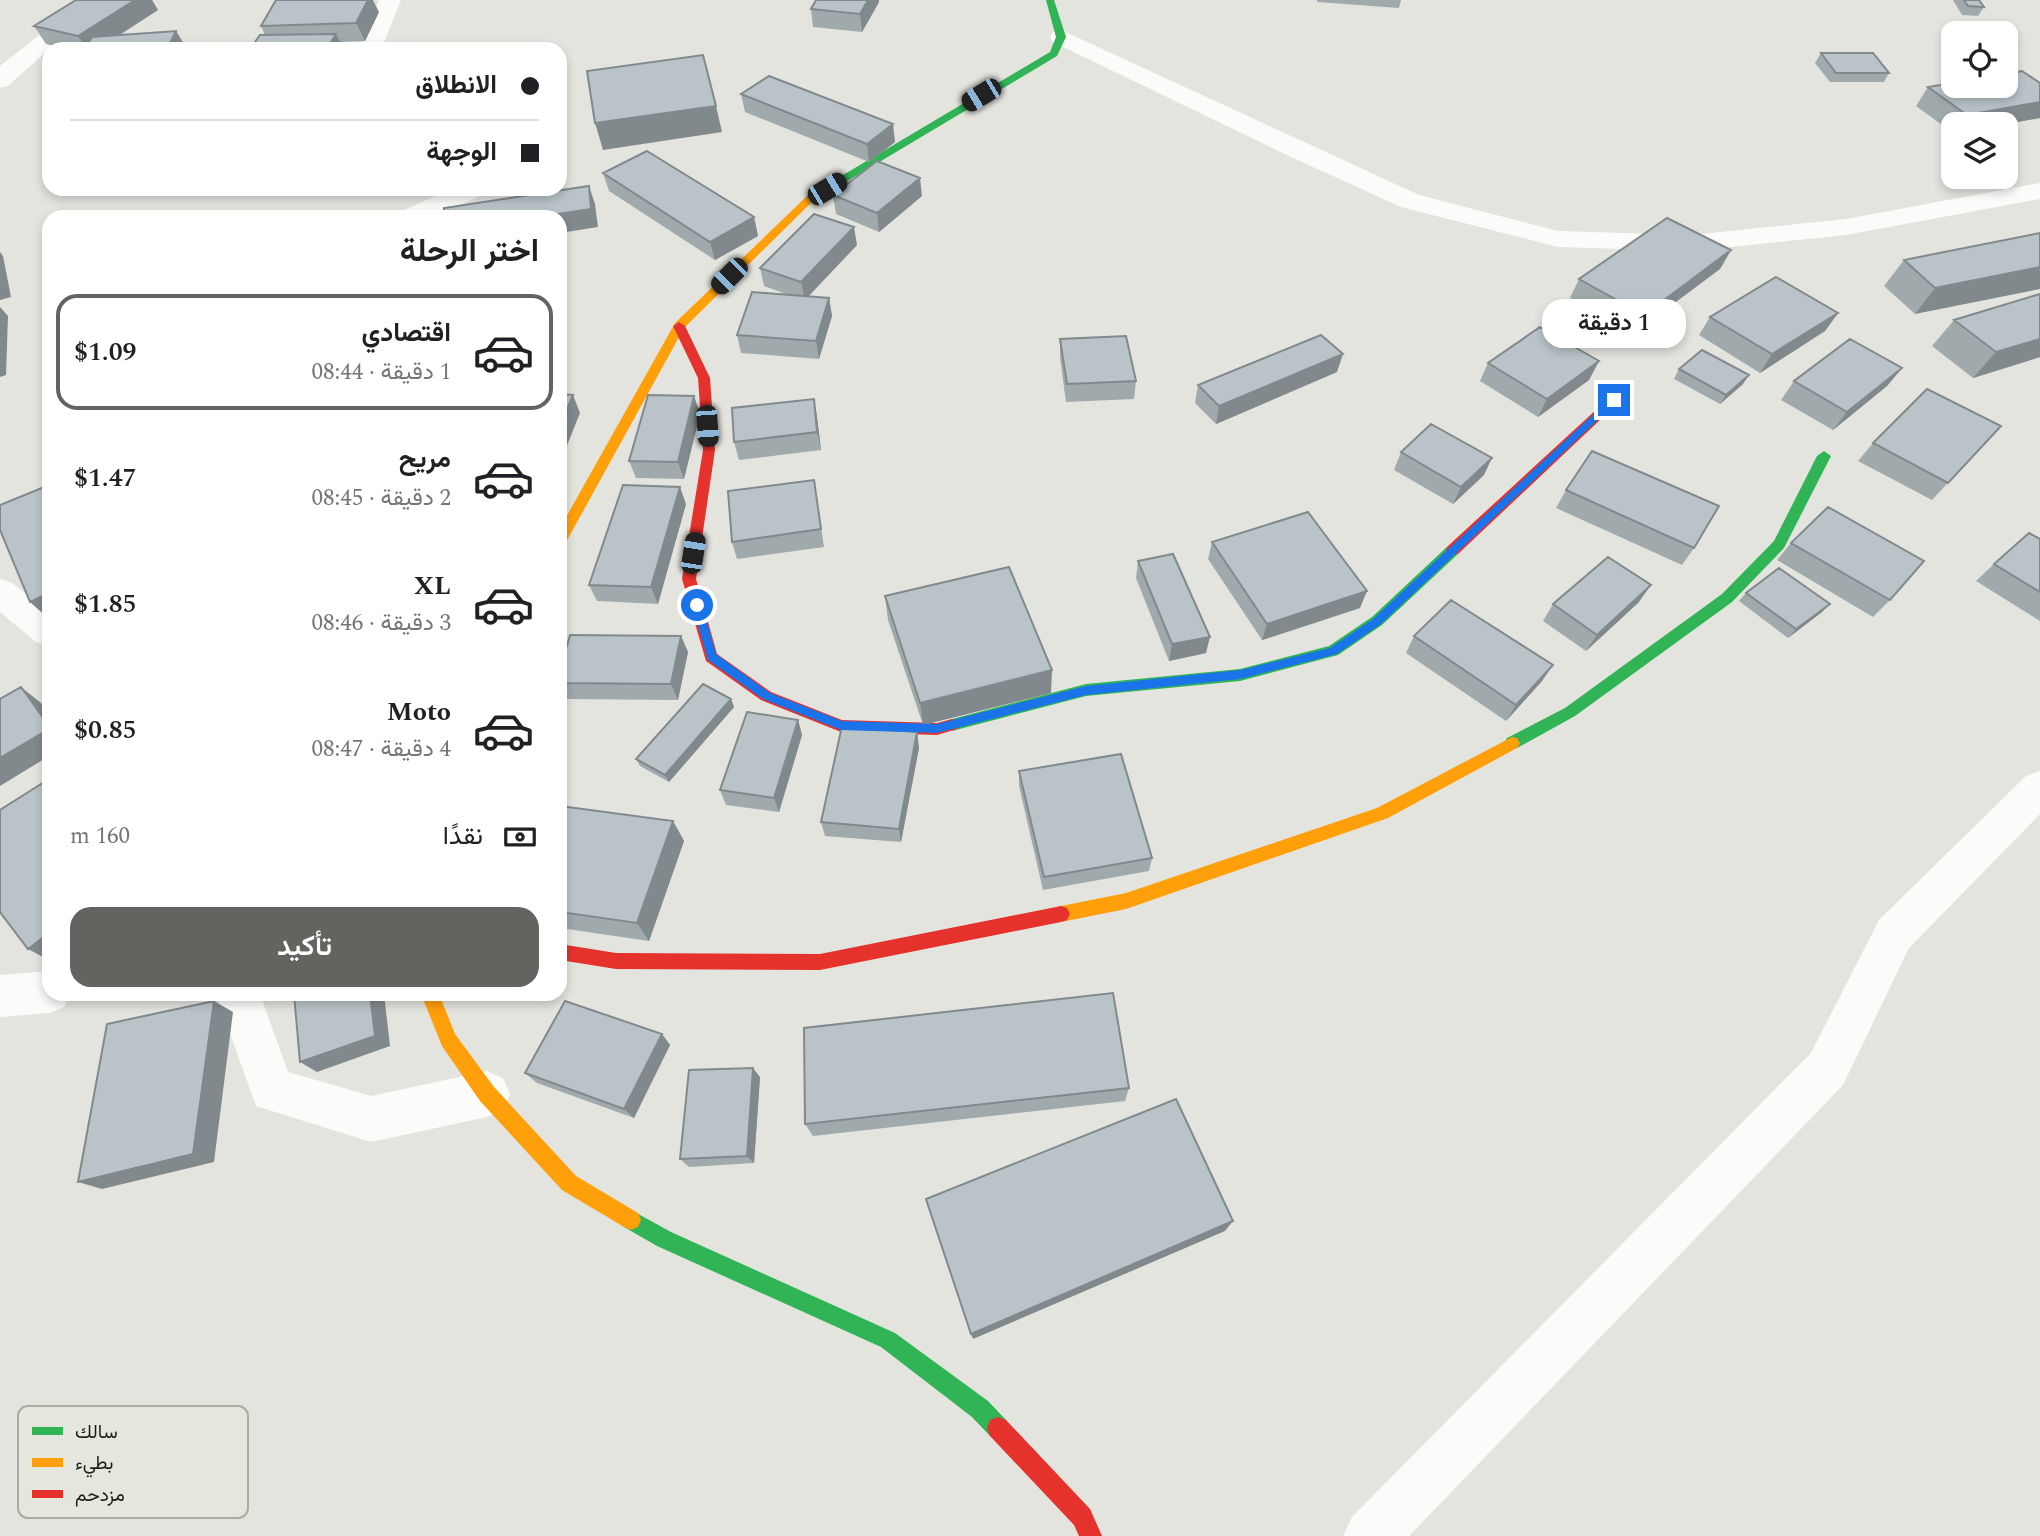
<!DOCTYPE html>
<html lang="ar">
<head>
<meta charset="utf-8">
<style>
	body { margin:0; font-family:Spectral,Vazirmatn,serif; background:#f6f6f6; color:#202124; direction:rtl; height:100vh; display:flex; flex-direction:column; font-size:26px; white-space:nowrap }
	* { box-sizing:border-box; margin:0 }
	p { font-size:23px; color:#757577 }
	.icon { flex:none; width:38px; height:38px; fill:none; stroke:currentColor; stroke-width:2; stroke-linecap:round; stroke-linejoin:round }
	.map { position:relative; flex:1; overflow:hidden; direction:ltr }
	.details { position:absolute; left:42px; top:210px; width:525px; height:791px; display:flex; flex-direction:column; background:#fff; border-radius:21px; box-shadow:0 4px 10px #0003; direction:rtl }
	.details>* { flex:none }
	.banner { position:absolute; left:42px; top:42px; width:525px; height:154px; border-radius:21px; box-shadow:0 4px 10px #0003; direction:rtl; display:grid; align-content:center; height:154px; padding:0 28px; background:#fff }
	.fabs { position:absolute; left:1941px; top:21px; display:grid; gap:14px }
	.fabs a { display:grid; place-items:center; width:77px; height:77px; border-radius:14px; background:#fff; box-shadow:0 4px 10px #0003; font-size:35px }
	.end { position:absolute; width:32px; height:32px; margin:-16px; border:9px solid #1a73e8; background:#fff; box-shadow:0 0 0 4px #fff }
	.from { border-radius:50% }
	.bubble { position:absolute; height:49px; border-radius:21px; background:#fff; box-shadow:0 4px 10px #0003; font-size:23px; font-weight:600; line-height:49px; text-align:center; direction:rtl }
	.car { position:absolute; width:21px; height:42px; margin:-21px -10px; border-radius:9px; box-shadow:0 0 5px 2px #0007; background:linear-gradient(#222 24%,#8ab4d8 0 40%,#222 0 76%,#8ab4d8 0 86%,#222 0) }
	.banner b { display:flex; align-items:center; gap:24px; height:66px; font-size:26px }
	.banner b+b { border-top:2px solid #e0e0e0 }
	.banner i { width:18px; height:18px; background:#202124 }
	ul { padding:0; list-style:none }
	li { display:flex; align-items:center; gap:21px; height:116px; margin:0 14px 10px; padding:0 14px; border:4px solid transparent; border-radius:21px }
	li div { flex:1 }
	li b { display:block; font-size:26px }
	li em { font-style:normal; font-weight:600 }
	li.active { border-color:#636460 }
	li>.icon { width:63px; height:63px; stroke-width:1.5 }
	h2 { padding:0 28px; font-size:32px; line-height:84px }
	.pay { display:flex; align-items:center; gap:18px; height:77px; padding:0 28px; font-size:26px }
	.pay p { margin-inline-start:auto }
	.cta { display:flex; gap:14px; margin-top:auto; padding:14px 28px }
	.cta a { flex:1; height:80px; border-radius:21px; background:#636460; color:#fff; font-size:28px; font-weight:600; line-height:80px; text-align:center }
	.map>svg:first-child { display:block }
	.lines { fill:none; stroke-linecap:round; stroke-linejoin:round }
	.street { fill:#fbfbfa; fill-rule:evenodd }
	.fast { fill:#30b455; fill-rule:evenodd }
	.slow { fill:#ff9f0a; fill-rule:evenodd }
	.jam { fill:#e5322d; fill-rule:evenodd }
	.wall { fill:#a0a9ac }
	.shaded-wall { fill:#82898c }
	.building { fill:#bac4c8; stroke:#82898c; stroke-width:2 }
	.route { fill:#1a73e8 }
	.key { fill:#e6e7dc; stroke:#aaaba2; stroke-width:2 }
	.key-label { font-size:19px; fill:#1e1f1b }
</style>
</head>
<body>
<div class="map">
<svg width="2040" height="1536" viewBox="0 0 2040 1536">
	<rect width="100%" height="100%" fill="#e4e4df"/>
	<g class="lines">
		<path class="street" d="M93 0H119L49 49 8 86 0 88V66L56 22Z
			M379 0H401L383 45 386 49H362L360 46Z
			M1061 30 1419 195 1558 231 1692 235 1846 219 2040 183V199L1846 235 1692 251 1558 247 1401 207 1289 156 1053 42 1050 37 1053 32Z
			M451 189H486L482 195 433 217H398L402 211Z
			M0 579 12 583 49 612V646L36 642 0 612Z
			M2040 771V814L1909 948 1843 1085 1409 1536H1343L1352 1517 1811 1053 1879 920 2026 776Z
			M49 971V994H70L64 1007 49 1013 0 1017V975Z
			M216 994H260L288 1072 371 1096 487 1071 503 1078 510 1094 503 1110 487 1117 371 1142 256 1106Z"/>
		<path class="fast" d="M1046 0H1054L1066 37 1057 56 814 201H806V197L1050 52 1056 37Z
			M1824 451 1831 456 1784 548 1732 602 1575 716 1517 748H1507L1504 743 1507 738 1565 708 1722 594 1774 541 1817 456Z
			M1453 545 1460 550 1458 554 1382 625 1338 655 1240 681 1086 696 952 731 947 729 944 725 947 721 952 719 1086 684 1240 669 1329 646 1372 617 1448 546Z
			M631 1210 671 1232 895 1333 988 1401 1006 1420 1009 1428 1006 1436 998 1439 990 1436 972 1417 881 1347 657 1246 624 1227 621 1220 624 1213Z"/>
		<path class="slow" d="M806 197 815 199 684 328 565 544 560 545V528L675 323Z
			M1512 737 1517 738 1520 743 1517 748 1388 818 1126 909 1061 922 1055 920 1052 914 1055 908 1061 906 1126 893 1377 808Z
			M421 994H439L455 1034 494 1087 576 1176 638 1213 641 1220 638 1227 631 1230 624 1227 562 1190 480 1101 442 1046Z"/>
		<path class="jam" d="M679 322 685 326 710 378 715 450 696 579 717 654 771 692 842 720 937 723 952 719 957 721 960 725 957 729 937 735 841 732 761 700 706 661 682 579 703 450 698 378 673 326Z
			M1614 396 1620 400 1618 403 1458 554H1448L1446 550 1448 546 1610 397Z
			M1061 906 1067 908 1070 914 1067 920 1061 922 820 970 616 969 560 960V944L616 953 820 954Z
			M998 1417 1006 1420 1090 1509 1102 1536H1079L1074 1525 990 1436 987 1428 990 1420Z"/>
	</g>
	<path class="wall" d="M76 0H152L158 10 120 35 176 31 187 49H69L46 44 34 26Z
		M1317 0H1401L1399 8 1317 2Z
		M1953 0H1979L1984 7 1978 16 1962 15Z
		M879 2 862 32 813 27 811 9Z
		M379 12 365 41 340 42 344 49H250L265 35 261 26Z
		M1821 53 1889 73 1884 82H1830L1815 63Z
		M1928 87 2040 118 2006 124H1953V133L1916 106Z
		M741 94 895 142 869 162 745 112Z
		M603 173 754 217 758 236 715 260 609 191Z
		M833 195 922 196 879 232 836 214Z
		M2040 233 1915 314 1884 286 1904 260Z
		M857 245 808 296 829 298 832 316 819 359 741 353 737 335 789 295 764 286 760 268Z
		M1731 250 1720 269 1634 333 1570 298 1579 279Z
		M1838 313 1825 331 1760 373 1699 335 1710 317Z
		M1954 320 2040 357 1973 378 1932 346Z
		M1060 339 1136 381 1134 399 1066 402 1060 357Z
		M1599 361 1589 380 1538 417 1480 381 1488 363Z
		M1902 368 1887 386 1833 430 1781 400 1794 381Z
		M1679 369 1743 384 1720 404 1674 379Z
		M1337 372 1216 424 1195 403 1198 385Z
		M694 396 700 414 684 479 636 478 629 461Z
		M814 399 817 417 821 450 739 460 734 442Z
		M2001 426 1932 500 1858 461 1873 443Z
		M1401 452 1484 475 1453 504 1394 470Z
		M814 480 824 547 737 559 732 542Z
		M1566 490 1694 548 1682 565 1556 508Z
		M686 504 658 604 597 601 589 585Z
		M2040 539V621L1976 581 1994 564Z
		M1212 542 1360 608 1262 640 1208 559Z
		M1791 543 1890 600 1873 617 1777 560Z
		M1138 561 1206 653 1169 661 1136 578Z
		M1746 593 1822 612 1788 638 1739 601Z
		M885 596 1051 693 923 725 888 620Z
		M1639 602 1586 651 1543 621 1553 604Z
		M681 636 688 652 678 700 566 699 560 689V670Z
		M1414 636 1542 681 1506 721 1406 653Z
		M731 699 734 707 669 782 640 766 636 759Z
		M798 720 802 735 779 812 726 805 720 790Z
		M917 732 919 748 901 842 825 836 821 822Z
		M1019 771 1152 858 1149 871 1043 890 1019 786Z
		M560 806 673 821 684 841 649 941 560 928Z
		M662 1034 670 1045 634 1118 537 1083 525 1073Z
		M760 1077 754 1163 689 1167 680 1159Z
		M1129 1088 1125 1101 813 1136 805 1124Z"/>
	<path class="shaded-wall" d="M135 0H152L158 10 97 49H87L78 36Z
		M368 0H373L379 12 365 41 356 23Z
		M868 0H879V2L862 32 860 14Z
		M176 31 187 49H167Z
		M336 34 344 49H327Z
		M2040 102V118L2006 124H1961L1967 115Z
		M716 106 722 132 603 150 595 123Z
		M893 124 895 142 869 162 867 144Z
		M920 178 922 196 879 232 877 213Z
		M589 186 595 204 598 227 560 233V217H539Z
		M754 217 758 236 715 260 710 242Z
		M854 227 857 245 805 300 801 282Z
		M1731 250 1720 269 1634 333 1644 315Z
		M0 252 3 256 11 297 0 300Z
		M2040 267V289L1915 314 1935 288Z
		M829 298 832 316 819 359 816 341Z
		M0 307 8 316 6 375 0 377Z
		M1838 313 1825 331 1760 373 1772 354Z
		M2040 339V357L1973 378 1996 352Z
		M1343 354 1337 372 1216 424 1219 406Z
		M1599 361 1589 380 1538 417 1547 399Z
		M1902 368 1887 386 1833 430 1847 412Z
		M1749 375 1743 384 1720 404 1726 395Z
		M573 395 580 413 560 463V426Z
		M694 396 700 414 684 479 678 462Z
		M814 399 817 417 821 450 817 432Z
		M1492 458 1484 475 1453 504 1461 487Z
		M680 487 686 504 658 604 651 587Z
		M1651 585 1639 602 1586 651 1597 635Z
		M1367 591 1360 608 1262 640 1267 624Z
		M49 593V619L30 602Z
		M1830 604 1822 612 1788 638 1796 629Z
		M681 636 688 652 678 700 671 684Z
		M1210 637 1206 653 1169 661 1172 644Z
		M1553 665 1542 681 1506 721 1516 705Z
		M1052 670 1051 693 923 725 920 703Z
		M21 687 41 703 49 714V726Z
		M731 699 734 707 669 782 665 775Z
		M798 720 802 735 779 812 774 798Z
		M49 729V756L0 786V758Z
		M917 732 919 748 901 842 899 829Z
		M673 821 684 841 649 941 637 923Z
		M49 933V960L28 949Z
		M370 994H384L390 1046 317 1072 300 1062Z
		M214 1001 233 1012 214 1162 102 1189 78 1182Z
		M662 1034 670 1045 634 1118 624 1109Z
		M753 1068 760 1077 754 1163 747 1156Z
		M1233 1221 1225 1231 973 1339 971 1334Z"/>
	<path class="building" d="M76 0H135L78 36 34 26Z
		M276 0H368L356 23 261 26Z
		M816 0H868L860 14 811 9Z
		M1964 0H1979L1984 7 1968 6Z
		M176 31 167 49H85L92 37Z
		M336 34 327 49H250L260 35Z
		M1821 53H1873L1889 73H1836Z
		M703 55 716 106 595 123 587 71Z
		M2022 71 2040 83V102L1967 115 1928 87 1953 83V86H2006V74Z
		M769 76 893 124 867 144 741 94Z
		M647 151 754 217 710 242 603 173Z
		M877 161 920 178 877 213 833 195Z
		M589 186 591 209 539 217H444V208Z
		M814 214 854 227 801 282 760 268Z
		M1667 218 1731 250 1644 315 1579 279Z
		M2040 233V267L1935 288 1904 260Z
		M1776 277 1838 313 1772 354 1710 317Z
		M752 292 829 298 816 341 737 335Z
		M2040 294V339L1996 352 1954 320Z
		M1540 327 1599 361 1547 399 1488 363Z
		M1321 335 1343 354 1219 406 1198 385Z
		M1126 336 1136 381 1067 384 1060 339Z
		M1850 339 1902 368 1847 412 1794 381Z
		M1702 350 1749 375 1726 395 1679 369Z
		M1927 389 2001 426 1948 483 1873 443Z
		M560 394 573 395 560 426Z
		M648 395 694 396 678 462 629 461Z
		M814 399 817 432 734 442 732 408Z
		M1431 424 1492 458 1461 487 1401 452Z
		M1592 451 1719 506 1694 548 1566 490Z
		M814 480 821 529 732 542 728 491Z
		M49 485V593L30 602 0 530V505Z
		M623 485 680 487 651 587 589 585Z
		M1828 507 1924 561 1890 600 1791 543Z
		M1308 512 1367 591 1267 624 1212 542Z
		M2029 533 2040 539V592L1994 564Z
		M1173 554 1210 637 1172 644 1138 561Z
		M1608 557 1651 585 1597 635 1553 604Z
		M1009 567 1052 670 920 703 885 596Z
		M1779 568 1830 604 1796 629 1746 593Z
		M1451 600 1553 665 1516 705 1414 636Z
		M570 635 681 636 671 684 560 683V670Z
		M703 684 731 699 665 775 636 759Z
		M21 687 49 726V729L0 758V699Z
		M747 712 798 720 774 798 720 790Z
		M842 726 917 732 899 829 821 822Z
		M1121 754 1152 858 1044 877 1019 771Z
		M49 779V933L28 949 0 912V810Z
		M560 806 673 821 637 923 560 912Z
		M1113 993 1129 1088 805 1124 804 1028Z
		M294 994H370L375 1036 300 1062Z
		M214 1001 193 1154 78 1182 107 1024Z
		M565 1001 662 1034 624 1109 525 1073Z
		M753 1068 747 1156 680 1159 689 1070Z
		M1176 1099 1233 1221 971 1334 926 1199Z"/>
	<path class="route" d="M1611 398 1619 400 1381 624 1337 654 1240 679 1086 695 937 733 841 730 763 699 708 660 692 605 697 601 702 605 716 654 770 693 842 721 937 724 1086 686 1240 670 1330 648 1373 619Z"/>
	<rect x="18" y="1406" width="230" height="112" rx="10" class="key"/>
	<rect x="32" y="1427" width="31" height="8" fill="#30b455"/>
	<rect x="32" y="1458" width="31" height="9" fill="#ff9f0a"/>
	<rect x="32" y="1490" width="31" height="8" fill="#e5322d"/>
	<g class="key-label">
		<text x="75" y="1438">سالك</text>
		<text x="75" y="1469">بطيء</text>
		<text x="75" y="1501">مزدحم</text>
	</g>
</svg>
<div class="fabs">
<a><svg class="icon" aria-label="locate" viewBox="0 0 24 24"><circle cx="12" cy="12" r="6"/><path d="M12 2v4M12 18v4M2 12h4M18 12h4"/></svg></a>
<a><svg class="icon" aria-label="layers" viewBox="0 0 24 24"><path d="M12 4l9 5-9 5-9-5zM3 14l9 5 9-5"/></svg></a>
</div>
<i class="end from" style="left:697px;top:605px"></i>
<i class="end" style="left:1614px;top:400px"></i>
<div class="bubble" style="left:1542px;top:299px;width:144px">1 دقيقة</div>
<i class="car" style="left:981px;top:95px;rotate:239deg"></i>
<i class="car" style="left:827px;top:189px;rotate:59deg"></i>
<i class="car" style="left:729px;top:276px;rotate:225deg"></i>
<i class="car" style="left:707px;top:426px;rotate:176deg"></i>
<i class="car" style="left:693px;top:553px;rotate:9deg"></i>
<div class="banner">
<b><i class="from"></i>الانطلاق</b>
<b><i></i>الوجهة</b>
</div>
<section class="details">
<h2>اختر الرحلة</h2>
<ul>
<li class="active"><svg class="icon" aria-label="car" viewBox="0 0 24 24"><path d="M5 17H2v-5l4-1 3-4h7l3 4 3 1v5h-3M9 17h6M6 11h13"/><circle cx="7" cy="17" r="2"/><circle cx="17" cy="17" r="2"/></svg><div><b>اقتصادي</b><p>1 دقيقة · 08:44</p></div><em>$1.09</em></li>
<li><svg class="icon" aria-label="car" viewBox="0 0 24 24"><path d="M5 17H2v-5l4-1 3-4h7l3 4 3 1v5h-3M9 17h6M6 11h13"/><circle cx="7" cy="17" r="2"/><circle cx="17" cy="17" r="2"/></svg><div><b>مريح</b><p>2 دقيقة · 08:45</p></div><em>$1.47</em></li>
<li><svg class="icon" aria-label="car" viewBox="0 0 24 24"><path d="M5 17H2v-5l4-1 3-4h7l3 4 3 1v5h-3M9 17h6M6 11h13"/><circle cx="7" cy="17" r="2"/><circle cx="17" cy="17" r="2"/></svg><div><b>XL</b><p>3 دقيقة · 08:46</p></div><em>$1.85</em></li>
<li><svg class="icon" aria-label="car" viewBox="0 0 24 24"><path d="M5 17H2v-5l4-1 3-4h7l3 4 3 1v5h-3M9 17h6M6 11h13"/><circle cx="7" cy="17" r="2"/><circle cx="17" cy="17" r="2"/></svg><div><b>Moto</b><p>4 دقيقة · 08:47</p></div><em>$0.85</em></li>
</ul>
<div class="pay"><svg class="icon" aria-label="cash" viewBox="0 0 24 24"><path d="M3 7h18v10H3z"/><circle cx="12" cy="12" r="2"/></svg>نقدًا<p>160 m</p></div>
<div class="cta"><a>تأكيد</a></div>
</section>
</div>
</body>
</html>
